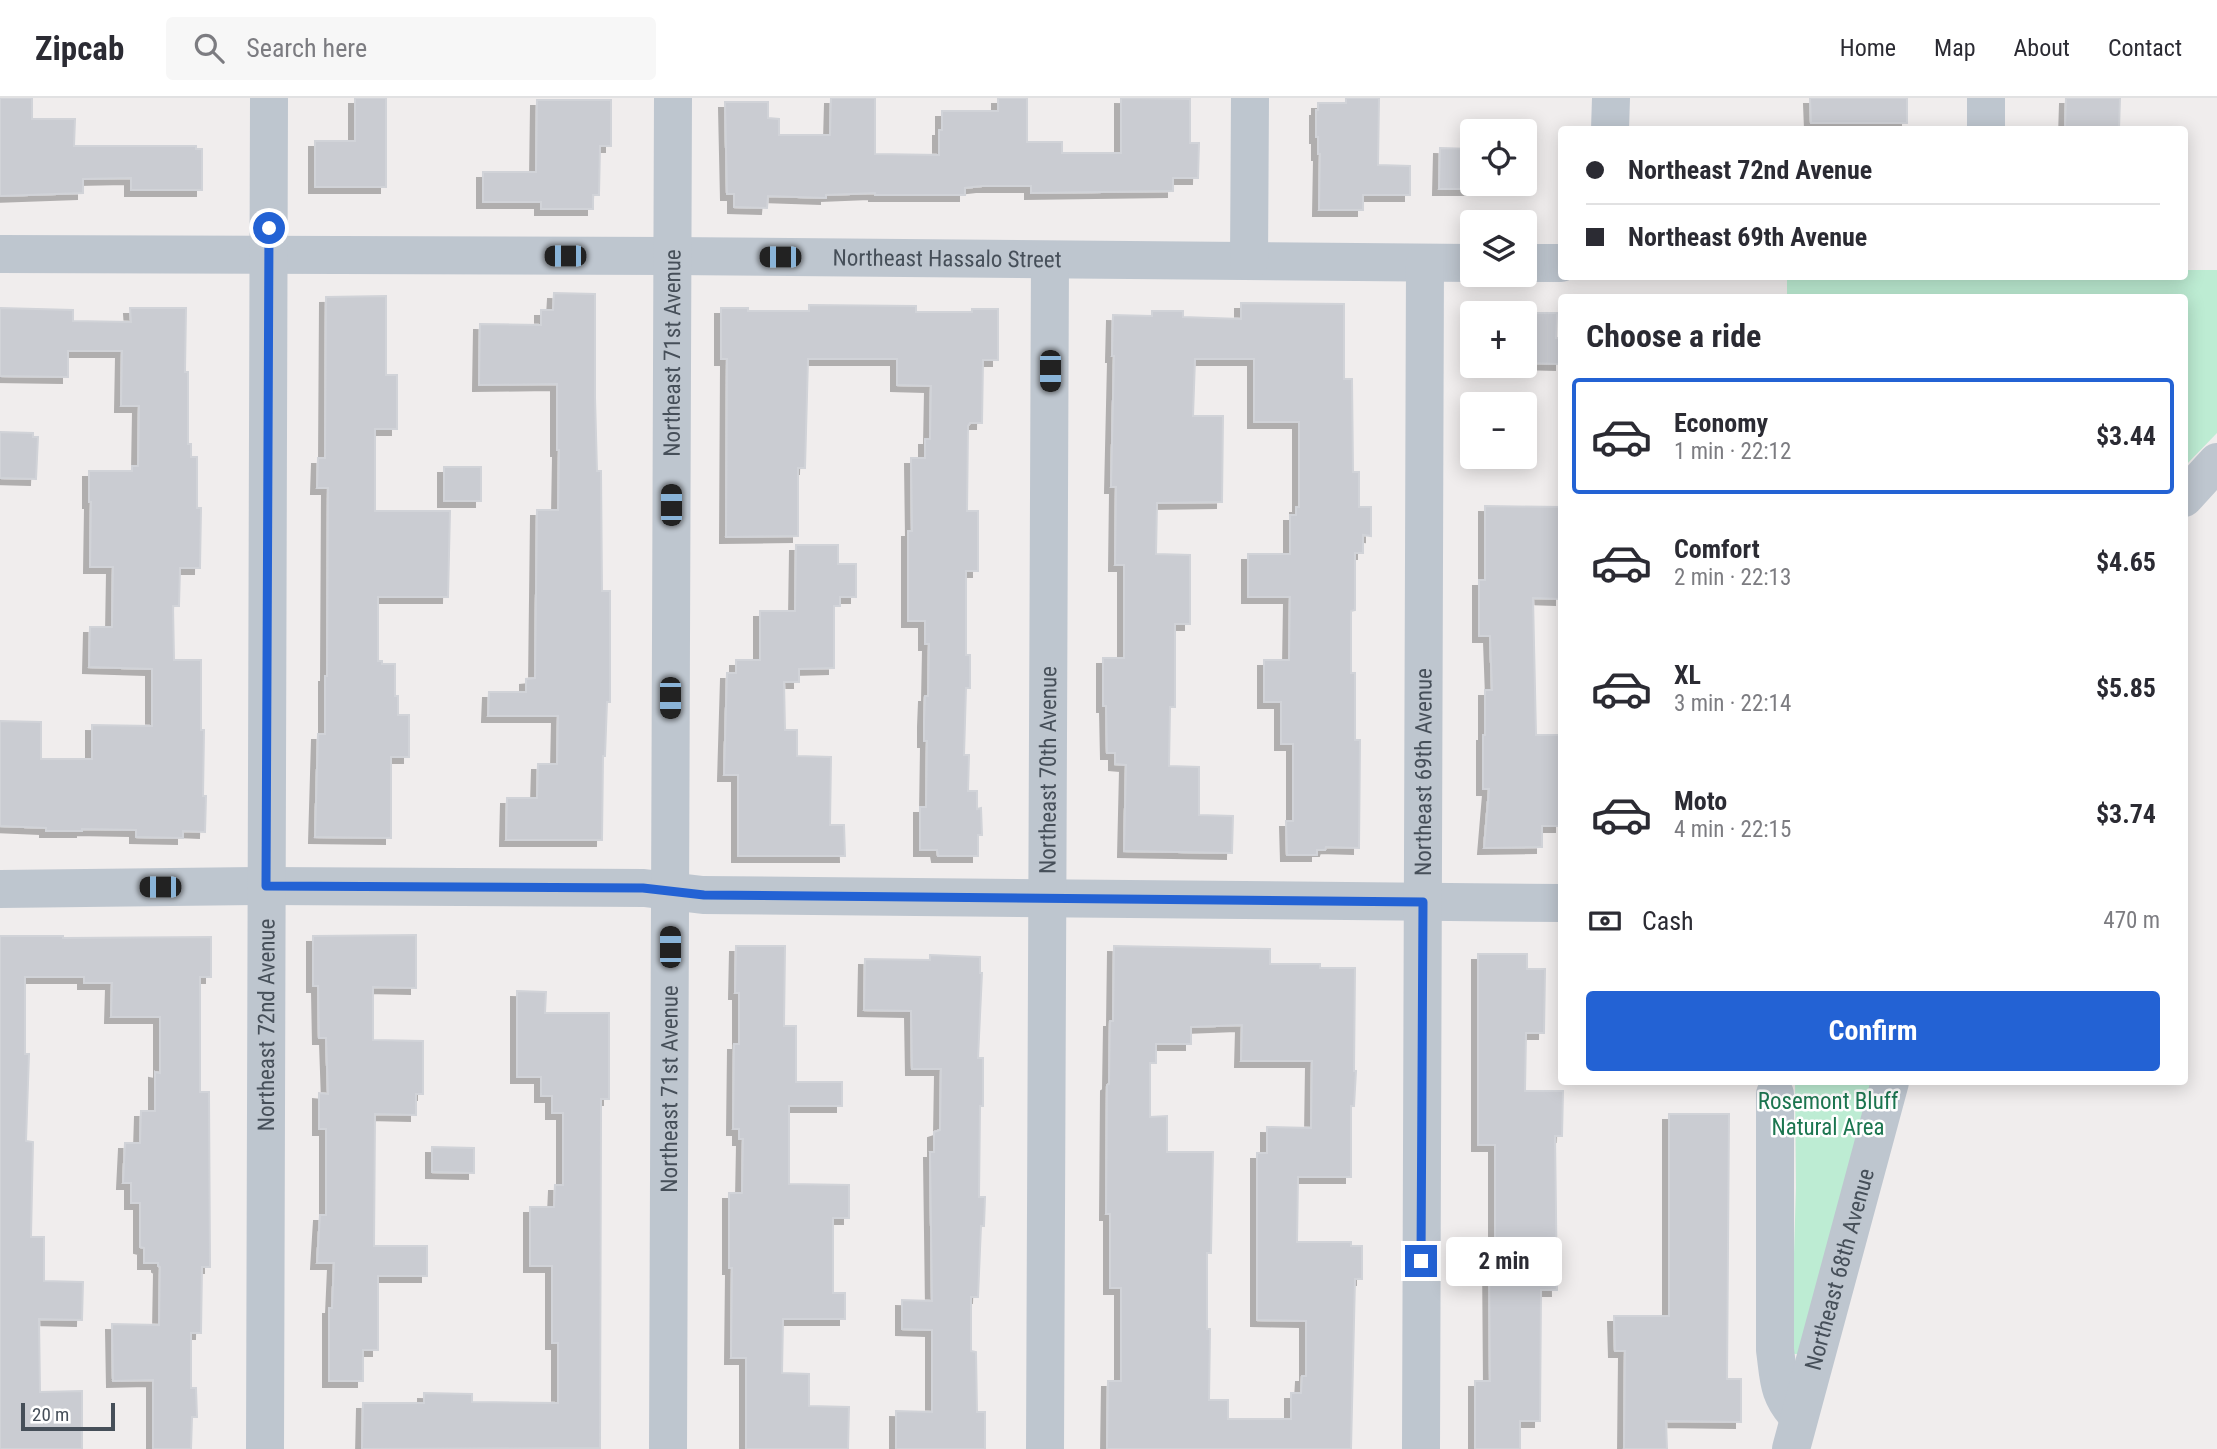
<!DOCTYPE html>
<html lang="en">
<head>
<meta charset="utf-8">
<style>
	body { margin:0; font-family:"Roboto Condensed",sans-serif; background:#f7f7f7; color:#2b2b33; height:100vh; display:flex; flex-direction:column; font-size:26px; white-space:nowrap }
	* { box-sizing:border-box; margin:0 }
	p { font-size:23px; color:#7c7c81 }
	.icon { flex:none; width:38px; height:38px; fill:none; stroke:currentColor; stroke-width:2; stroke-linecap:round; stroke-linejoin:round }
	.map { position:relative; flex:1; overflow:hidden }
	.sheet { position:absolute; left:1558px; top:196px; width:630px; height:791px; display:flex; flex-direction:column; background:#fff; border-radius:7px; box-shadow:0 4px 18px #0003 }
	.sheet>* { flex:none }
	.banner { position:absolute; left:1558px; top:28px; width:630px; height:154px; border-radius:7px; box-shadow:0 4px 18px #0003; display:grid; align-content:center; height:154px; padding:0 28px; background:#fff }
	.tools { position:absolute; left:1460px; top:21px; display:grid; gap:14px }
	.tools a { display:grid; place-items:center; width:77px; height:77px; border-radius:7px; background:#fff; box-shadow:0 4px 18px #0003; font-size:35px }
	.scale { position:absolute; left:21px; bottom:18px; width:94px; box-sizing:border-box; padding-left:7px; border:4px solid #464f59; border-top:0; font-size:19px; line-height:24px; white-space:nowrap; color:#464f59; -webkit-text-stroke:5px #fff; paint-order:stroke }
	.end { position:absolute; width:32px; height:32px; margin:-16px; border:9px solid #2362d4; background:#fff; box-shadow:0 0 0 4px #fff }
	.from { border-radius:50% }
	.bubble { position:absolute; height:49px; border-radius:7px; background:#fff; box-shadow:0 4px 18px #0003; font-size:23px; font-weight:700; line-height:49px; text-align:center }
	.car { position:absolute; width:21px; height:42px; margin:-21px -10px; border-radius:9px; box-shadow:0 0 5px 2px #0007; background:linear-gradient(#222 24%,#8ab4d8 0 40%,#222 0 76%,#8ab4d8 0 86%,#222 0) }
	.banner b { display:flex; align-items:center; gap:24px; height:66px; font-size:26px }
	.banner b+b { border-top:2px solid #e1e1e2 }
	.banner i { width:18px; height:18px; background:#2b2b33 }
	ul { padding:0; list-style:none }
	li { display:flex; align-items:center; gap:21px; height:116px; margin:0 14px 10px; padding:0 14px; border:4px solid transparent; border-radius:7px }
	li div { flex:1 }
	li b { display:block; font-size:26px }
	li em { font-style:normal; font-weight:700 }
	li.current { border-color:#2362d4 }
	li>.icon { width:63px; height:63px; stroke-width:1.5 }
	h2 { padding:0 28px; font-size:32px; line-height:84px }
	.pay { display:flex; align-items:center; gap:18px; height:77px; padding:0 28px; font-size:26px }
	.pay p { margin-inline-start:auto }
	.button { display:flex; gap:14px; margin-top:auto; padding:14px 28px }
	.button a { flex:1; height:80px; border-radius:7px; background:#2362d4; color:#fff; font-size:28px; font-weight:700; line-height:80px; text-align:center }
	header { display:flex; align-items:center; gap:42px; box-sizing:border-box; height:98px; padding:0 35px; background:#fff; border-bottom:2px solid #e1e1e2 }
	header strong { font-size:33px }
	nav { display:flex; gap:38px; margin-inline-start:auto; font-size:24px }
	.search { width:490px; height:63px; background:#f7f7f7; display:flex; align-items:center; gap:18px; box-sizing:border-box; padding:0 24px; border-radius:7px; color:#7c7c81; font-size:26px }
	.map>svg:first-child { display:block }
	.green { fill:#bdecd3 }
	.building { fill:#caccd2; stroke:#d1d3d8; stroke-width:2; fill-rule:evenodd; filter:url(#shadow) }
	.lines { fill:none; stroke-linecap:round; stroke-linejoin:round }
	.minor { stroke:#bec6cf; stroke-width:38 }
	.route { stroke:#2362d4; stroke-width:9 }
	.labels { text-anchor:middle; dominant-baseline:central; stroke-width:5; stroke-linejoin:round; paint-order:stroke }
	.street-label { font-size:23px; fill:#464f59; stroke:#fff }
	.park-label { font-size:23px; fill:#1c7650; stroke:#fff }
</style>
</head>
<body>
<header>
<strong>Zipcab</strong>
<div class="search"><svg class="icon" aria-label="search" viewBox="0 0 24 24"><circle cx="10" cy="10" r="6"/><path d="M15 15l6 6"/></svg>Search here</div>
<nav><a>Home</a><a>Map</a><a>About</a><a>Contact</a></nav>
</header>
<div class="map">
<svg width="2217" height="1351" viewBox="0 0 2217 1351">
	<defs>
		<filter id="shadow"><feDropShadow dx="-6" dy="6" stdDeviation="0" flood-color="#0004"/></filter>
	</defs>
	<rect width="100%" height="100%" fill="#f0eded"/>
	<path class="green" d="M2184 172H2217V335L2184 369V200L1787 199V179L2184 178Z
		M1795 984H1871L1800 1256H1795L1791 1254 1796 1090Z"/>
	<path class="building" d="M0 0H32V21H75L74 48H196V51H202V92H131V80L83 81V95L0 98Z
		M355 0H386V89H315V43H355Z
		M831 0H875V56L939 57V32H942V13H998V0H1027V44H1062V55H1121V0L1190 1V45H1199L1198 80H1173V93L1031 95V88H982L965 90V97H875V95L826 97V100L768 98 767 110 734 109V96H727L725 4H768V20L779 21V37H830Z
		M1346 0H1379L1378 67 1410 68V97H1363V112H1319L1320 56H1318V39H1316V12H1318V5H1346Z
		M1810 0H1907V25H1811Z
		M2066 0H2120L2119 32H2065Z
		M537 2H611V48H600L599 97H593V111H541V104H483V74H536Z
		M1440 50 1472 51V91H1439Z
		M554 195 595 196V299L597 373H601L602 493H610V604H607L605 658H603L602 742H506L507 700H537L538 666H557L558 618H488L489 594H526V581L535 580 537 412H558L559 352H557V286L479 287 480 226 541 227V212H553Z
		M386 198V277H397V331H375V413H450L448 499H378V563H382V566H395V598H398V617H409V659H391V740L315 739 318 636H325V578H327L328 390H317L318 360H325L326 199Z
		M1241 205 1344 206V281H1352L1353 374H1359V409H1371V438L1363 437V455H1355V512L1351 513V575H1355V642H1360L1359 750 1326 749 1325 752H1317V757H1287L1286 723H1293V646H1281V604H1264V562H1289L1290 499H1248V456H1290V417H1296V409H1299V324H1254V261H1195L1193 318H1223L1222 404 1157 405 1156 456 1190 457V526H1175V609H1170L1169 668 1199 669V717L1233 718 1232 755 1124 753 1126 667 1115 666V655H1107L1106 608H1103V560H1124V467H1115L1116 389H1111L1114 258H1112L1113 217 1152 218V213H1183V219L1241 221Z
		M809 207 916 208V214H972V211H998V262H983L982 325H970L968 328 967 413H978V473H966V557H970V590H966L964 657H969L968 693H977V711L981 710 982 737H978V758H938L937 752H920V709H926L927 643H924V623L925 598H928L929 546H925V523H908V433H912L911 360H925V341H930L931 288 897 287V261H808L805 370H798V438L726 439 727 261H721V210H748V213H809Z
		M0 210 73 212V223L131 224 130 210H186L185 274H188V346H191V359H197V410H201L200 470H180L179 508H173L174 562H201V632H204L203 698H206L205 734 183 733V740L136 739V732L82 731V733H46V730L0 728V623L41 624V661H92V627L152 628V571L89 569 90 529H112L113 469H90L91 404H89V373H132V368H138L139 308H121L122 253H68V279L0 278Z
		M1524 215H1557L1556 240H1561V266L1524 265Z
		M0 334 33 335V339H38L36 381 0 380Z
		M444 369H481V403H444Z
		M1485 408 1561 409V501L1533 500 1536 637H1561V728H1542V749L1484 750 1489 691H1483V637H1485V592H1492L1490 538H1479V482H1485Z
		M796 447H838V466H856V499H840V508H834V570L799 571V584H784L785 632H797V658L831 659 830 727H844L845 758H738V677H724L727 575H736V562H760V513H795Z
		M416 837V890L373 889V942L423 943V996H416V1017L375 1016 374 1148H427V1178H378V1252H363V1283H329V1210H332L334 1165H317L320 1117H326V1031H319V995L328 996 326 940H319L318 888H313V838Z
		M0 838H63V840L211 839V879H200V994H209L210 1169H202L201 1235H191V1290H196L197 1319H192L191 1351H153V1282L113 1283 112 1226 159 1227 160 1169 158 1168V1165H144V1150L140 1149V1105H131V1085H123L125 1045H140L141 1013H155V974L160 975V919H111L112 885H84V879H25V956H29L26 1043 33 1044 31 1139H44V1183L83 1184 82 1222 39 1221 40 1294 82 1293V1351H0Z
		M736 848H785L784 928H796V984H842V1008H789V1086L849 1087V1120H833V1195H845V1221H783L782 1275 809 1276V1308L849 1309 848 1351H746V1260H731L732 1170H729V1095H742L743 1041H739V1031H733L734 946H739V895H735Z
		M1114 848 1270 851V866H1320V870H1355L1354 973H1356L1354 1008H1351V1079H1298L1297 1144H1351V1148H1362V1181H1355L1351 1351H1107L1108 1283H1121V1190H1110V1116H1106L1107 987 1109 986 1110 923H1113ZM1242 927 1241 963H1312L1311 1030 1267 1029V1055H1257V1222L1306 1223V1278H1302L1301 1295H1291V1321H1228V1302H1209L1210 1231H1207V1155H1211L1213 1054H1167V1018L1150 1019V965H1156V946H1191V929Z
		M1478 856H1527V871H1545L1544 935H1526L1525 993H1563L1562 1038H1555L1557 1192H1541L1540 1323H1520V1351H1475V1283H1490L1489 1151H1495V1047H1478Z
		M930 857 980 859V875H982L978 960H983V1008H980L979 1099H985L984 1128H981L978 1199H971V1253L976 1254 977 1314H985V1351H896V1313L932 1314V1232L902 1231V1202L932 1203 930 1054H934V1034L940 1032 941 971H912L911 913 864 912 865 861 930 862Z
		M517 893 546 894 545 915H609V1001H601V1016L600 1350 362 1351 363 1305H424V1295L472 1296V1304L558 1305V1245H552V1168H530V1109H554L555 1087H563V1015H552V998H541V979H517Z
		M1669 1016H1729L1727 1281H1741V1324L1666 1323 1667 1351H1624L1625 1253H1615L1614 1218H1669Z
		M432 1049 474 1050V1075L432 1074Z"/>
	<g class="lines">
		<g class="minor">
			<path d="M1610 32 1611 0"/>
			<path d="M1986 32V0"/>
			<path id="s1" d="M0 156 672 158 1472 165"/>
			<path d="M1249 163 1250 0"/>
			<path d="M1524 165H1561"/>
			<path d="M2184 400 2217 364"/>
			<path d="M0 791 266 788 644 790 703 797 1561 805"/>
			<path d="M1775 996V1252C1779 1280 1777 1297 1799 1319"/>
			<path id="s2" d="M265 1351 269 0"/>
			<path id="s3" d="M668 1351 673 0"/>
			<path id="s4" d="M1045 1351 1050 162"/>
			<path id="s5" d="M1421 1351 1425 165"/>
			<path id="s6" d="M1791 1351 1890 984"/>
		</g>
	</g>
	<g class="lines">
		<path class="route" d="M269 130 266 788 643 790 704 797 1423 804 1421 1163"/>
	</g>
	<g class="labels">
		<g class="street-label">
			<text stroke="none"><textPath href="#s1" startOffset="947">Northeast Hassalo Street</textPath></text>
			<text stroke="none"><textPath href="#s3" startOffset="1096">Northeast 71st Avenue</textPath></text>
			<text stroke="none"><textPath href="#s4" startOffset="679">Northeast 70th Avenue</textPath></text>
			<text stroke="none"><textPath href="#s5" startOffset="677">Northeast 69th Avenue</textPath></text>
			<text stroke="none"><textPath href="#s2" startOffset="424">Northeast 72nd Avenue</textPath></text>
			<text stroke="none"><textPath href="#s3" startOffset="360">Northeast 71st Avenue</textPath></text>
			<text stroke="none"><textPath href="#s6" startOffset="186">Northeast 68th Avenue</textPath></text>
		</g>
		<g class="park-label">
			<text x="1828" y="1003">Rosemont Bluff<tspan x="1828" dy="26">Natural Area</tspan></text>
		</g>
	</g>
</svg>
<div class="tools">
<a><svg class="icon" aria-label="locate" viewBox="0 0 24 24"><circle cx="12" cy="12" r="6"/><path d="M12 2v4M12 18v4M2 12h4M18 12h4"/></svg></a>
<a><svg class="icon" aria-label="layers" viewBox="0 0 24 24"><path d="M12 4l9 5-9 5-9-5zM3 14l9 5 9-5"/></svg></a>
<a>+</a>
<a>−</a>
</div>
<div class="scale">20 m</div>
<i class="end from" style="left:269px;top:130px"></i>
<i class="end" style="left:1421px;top:1163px"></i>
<div class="bubble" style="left:1446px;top:1139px;width:116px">2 min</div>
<i class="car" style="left:565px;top:158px;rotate:270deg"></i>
<i class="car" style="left:780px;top:159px;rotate:270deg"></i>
<i class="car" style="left:1050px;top:273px;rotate:180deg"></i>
<i class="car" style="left:671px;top:407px;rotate:0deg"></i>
<i class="car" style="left:670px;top:600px;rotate:180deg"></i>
<i class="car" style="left:160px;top:789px;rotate:270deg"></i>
<i class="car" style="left:670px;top:849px;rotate:0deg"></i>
<div class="banner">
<b><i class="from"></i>Northeast 72nd Avenue</b>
<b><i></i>Northeast 69th Avenue</b>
</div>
<section class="sheet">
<h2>Choose a ride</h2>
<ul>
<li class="current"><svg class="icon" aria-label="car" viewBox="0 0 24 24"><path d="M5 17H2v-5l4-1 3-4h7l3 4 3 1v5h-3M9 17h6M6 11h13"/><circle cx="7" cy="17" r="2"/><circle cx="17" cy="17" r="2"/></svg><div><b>Economy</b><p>1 min · 22:12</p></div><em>$3.44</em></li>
<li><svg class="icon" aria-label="car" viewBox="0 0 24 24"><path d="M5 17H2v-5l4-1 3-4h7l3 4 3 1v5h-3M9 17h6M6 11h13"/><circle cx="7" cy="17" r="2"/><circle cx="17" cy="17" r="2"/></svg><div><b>Comfort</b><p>2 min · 22:13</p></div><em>$4.65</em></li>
<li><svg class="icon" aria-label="car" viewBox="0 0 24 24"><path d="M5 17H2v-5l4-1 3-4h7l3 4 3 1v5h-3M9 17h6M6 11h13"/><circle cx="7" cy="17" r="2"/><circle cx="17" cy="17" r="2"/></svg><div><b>XL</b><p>3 min · 22:14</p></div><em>$5.85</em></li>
<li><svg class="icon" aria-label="car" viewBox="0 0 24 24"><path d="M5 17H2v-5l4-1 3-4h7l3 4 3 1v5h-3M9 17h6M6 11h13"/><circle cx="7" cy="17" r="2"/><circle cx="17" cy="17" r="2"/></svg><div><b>Moto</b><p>4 min · 22:15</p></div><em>$3.74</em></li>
</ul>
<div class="pay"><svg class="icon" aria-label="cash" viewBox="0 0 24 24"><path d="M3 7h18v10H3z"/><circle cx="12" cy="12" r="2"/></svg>Cash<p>470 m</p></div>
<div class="button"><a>Confirm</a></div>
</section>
</div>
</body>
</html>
